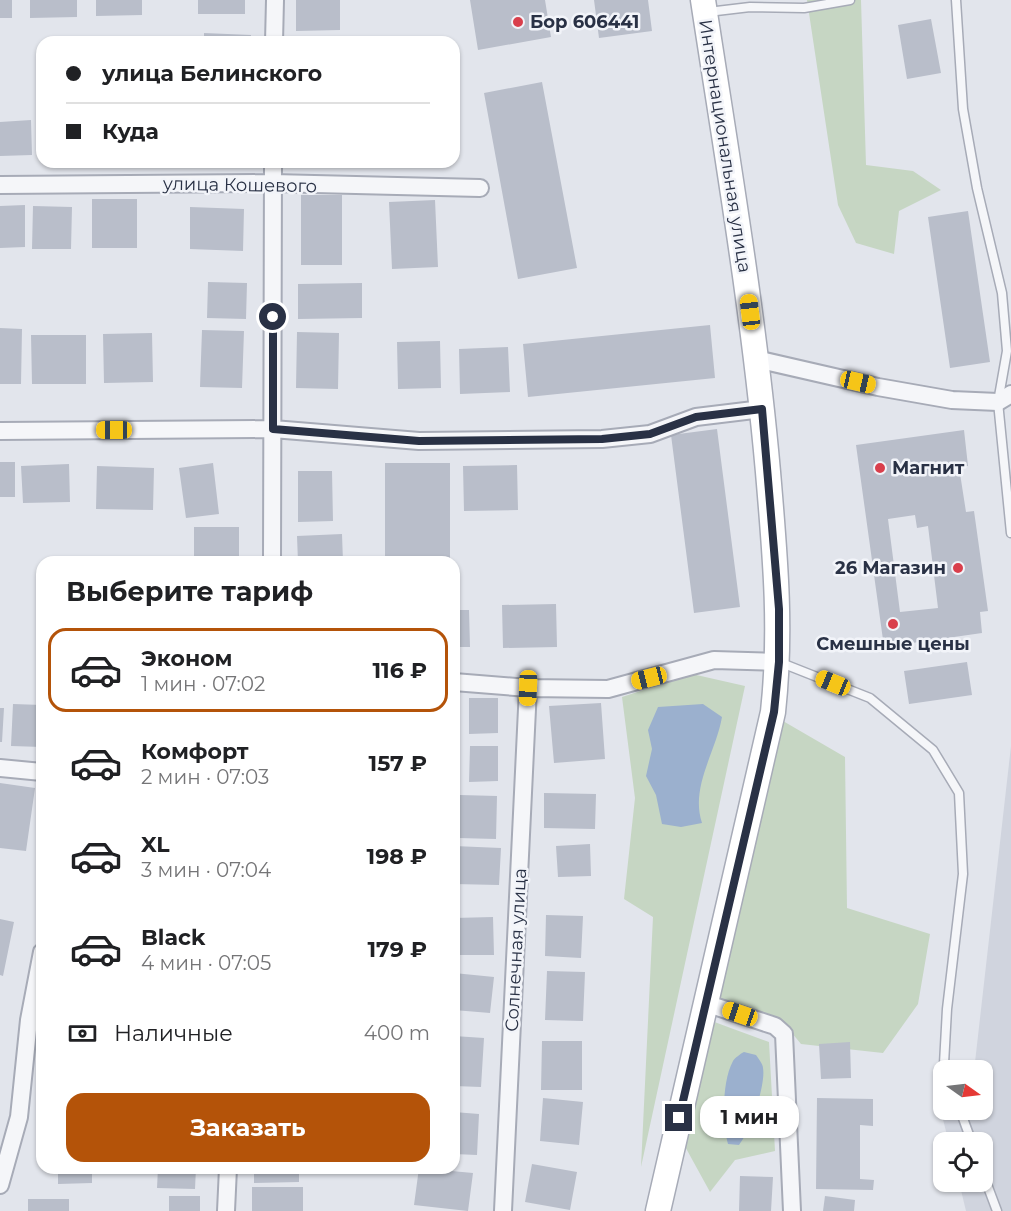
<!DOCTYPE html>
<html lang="ru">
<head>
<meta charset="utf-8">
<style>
	body { margin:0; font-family:Montserrat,sans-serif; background:#f2f2f2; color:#202124; height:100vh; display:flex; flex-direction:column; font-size:22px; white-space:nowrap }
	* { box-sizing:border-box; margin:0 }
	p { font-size:20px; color:#757577 }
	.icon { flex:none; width:33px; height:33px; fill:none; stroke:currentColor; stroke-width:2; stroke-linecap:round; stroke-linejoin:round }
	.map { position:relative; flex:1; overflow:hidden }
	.panel { position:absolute; left:36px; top:556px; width:424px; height:618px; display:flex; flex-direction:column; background:#fff; border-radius:18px; box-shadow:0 2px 4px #0004 }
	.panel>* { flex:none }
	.hud { position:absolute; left:36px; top:36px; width:424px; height:132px; border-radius:18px; box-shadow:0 2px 4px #0004; display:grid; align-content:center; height:132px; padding:0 30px; background:#fff }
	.needle { width:39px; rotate:104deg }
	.controls { position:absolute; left:933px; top:1060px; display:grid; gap:12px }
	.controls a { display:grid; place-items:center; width:60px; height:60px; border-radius:12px; background:#fff; box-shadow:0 2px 4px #0004; font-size:30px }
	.end { position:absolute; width:27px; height:27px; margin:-14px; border:8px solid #293145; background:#fff; box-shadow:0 0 0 3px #fff }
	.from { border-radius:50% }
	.bubble { position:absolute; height:42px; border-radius:18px; background:#fff; box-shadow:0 2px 4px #0004; font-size:20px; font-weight:700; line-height:42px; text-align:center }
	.car { position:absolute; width:18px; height:36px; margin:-18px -9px; border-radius:8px; box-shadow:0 0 4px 2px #0007; background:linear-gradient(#f5c518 24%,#345 0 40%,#f5c518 0 76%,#345 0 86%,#f5c518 0) }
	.hud b { display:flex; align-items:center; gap:21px; height:57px; font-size:22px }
	.hud b+b { border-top:2px solid #e0e0e0 }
	.hud i { width:15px; height:15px; background:#202124 }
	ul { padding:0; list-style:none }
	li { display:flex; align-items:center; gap:18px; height:84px; margin:0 12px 9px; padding:0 18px; border:3px solid transparent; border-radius:18px }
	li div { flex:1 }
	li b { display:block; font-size:22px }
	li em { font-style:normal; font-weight:700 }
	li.active { border-color:#b45309 }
	li>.icon { width:54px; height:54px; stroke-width:1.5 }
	h2 { padding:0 30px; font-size:27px; line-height:72px }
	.pay { display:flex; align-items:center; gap:15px; height:66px; padding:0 30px; font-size:22px }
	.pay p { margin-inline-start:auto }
	.action { display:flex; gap:12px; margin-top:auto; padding:12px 30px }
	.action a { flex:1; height:69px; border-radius:18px; background:#b45309; color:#fff; font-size:24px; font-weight:700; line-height:69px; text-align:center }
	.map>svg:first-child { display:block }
	.built { fill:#d0d4de }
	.green { fill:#c6d6c3 }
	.water { fill:#9bb0ce }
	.building { fill:#b9beca; fill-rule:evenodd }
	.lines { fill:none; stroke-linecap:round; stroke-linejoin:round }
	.lane-casing { stroke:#a7abb7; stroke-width:11 }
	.street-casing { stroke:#a7abb7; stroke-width:20 }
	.secondary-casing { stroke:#a7abb7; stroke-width:27 }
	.lane { stroke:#f5f6f9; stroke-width:8 }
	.street { stroke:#f5f6f9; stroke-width:16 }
	.secondary { stroke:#fff; stroke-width:24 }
	.route { stroke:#293145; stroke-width:8 }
	.poi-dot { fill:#d93f4c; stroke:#f2f4f9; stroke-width:2 }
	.labels { text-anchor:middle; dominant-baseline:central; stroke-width:5; stroke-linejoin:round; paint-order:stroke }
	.poi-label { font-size:18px; font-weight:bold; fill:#293145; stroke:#f2f4f9; text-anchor:start }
	.street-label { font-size:18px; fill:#293145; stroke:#f2f4f9 }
</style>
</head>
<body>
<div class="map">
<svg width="1011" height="1211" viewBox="0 0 1011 1211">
	<rect width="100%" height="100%" fill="#e2e5ec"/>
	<path class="built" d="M1011 746V1211H966L959 1182H982V1143H949L935 1088H943L944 1110H982V1071H974Z"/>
	<path class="green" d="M807 0H861L866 165 913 171 941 190 899 211 894 254 856 243 838 205Z
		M692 674 745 686 641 1167 653 917 624 899 635 798 622 697Z
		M783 721 845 757 847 908 930 934 918 1004 883 1053 801 1044 782 1021 713 997Z
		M709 1020 769 1042 775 1151 735 1160 710 1192 682 1141Z"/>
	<path class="water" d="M703 704 722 717C716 752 690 787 702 823L681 827 662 824 656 795 646 776 652 749 648 730 658 707Z
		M744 1052 756 1055C758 1058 763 1064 763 1068 766 1085 750 1132 739 1145L728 1144C722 1123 722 1081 733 1061 735 1058 740 1054 744 1052Z"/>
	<path class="building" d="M0 0H12V18H0Z
		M30 0H77V17L30 18Z
		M96 0H142V15L96 16Z
		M198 0H245V14H198Z
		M296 0H340V30L296 31Z
		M470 0H545L551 37 478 50Z
		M594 0H648L652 31 599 38Z
		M931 19 941 73 907 79 898 25Z
		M204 33 251 35 250 42H204Z
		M542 82 577 268 518 279 484 93Z
		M39 115H42V154H40Z
		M31 120 32 155 0 156V122Z
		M200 162H251V165L200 164Z
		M301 195H342V265H301Z
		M92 199H137V248H92Z
		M435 200 438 267 392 269 389 202Z
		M25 205V247L0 248V206Z
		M33 206 72 207 71 249H32Z
		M190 207 244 209 243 251 190 249Z
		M968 211 990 362 950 368 928 217Z
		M208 282 247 283 246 319 207 318Z
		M362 283V318L298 319V284Z
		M710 325 715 378 528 397 523 344Z
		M0 328 22 329 21 384H0Z
		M202 330 244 331 242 388 200 387Z
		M297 332 339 333 338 389 296 388Z
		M152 333 153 382 104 383 103 334Z
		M31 335H86V384H32Z
		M440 341 441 388 398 389 397 342Z
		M508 347 510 392 460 394 459 349Z
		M717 429 740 607 694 613 671 435Z
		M964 430 968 466 959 467 966 512 974 511 988 611 980 612 982 633 884 647 856 445ZM915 515 917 528 928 526 938 608 900 612 888 519Z
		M0 462H15V497H0Z
		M213 463 219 514 186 518 179 468Z
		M385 463H450V559L385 558Z
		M69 464 70 502 23 503 21 466Z
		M517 465 518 510 464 511 463 466Z
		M97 466 154 468 153 510 96 509Z
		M298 471H332L333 521 298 522Z
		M194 527H239V562H194Z
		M342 534 343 562H298L297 536Z
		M556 604 557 647 503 648 502 605Z
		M454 610H469L470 647H454Z
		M967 662 972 695 909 704 904 671Z
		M469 698H498V733L469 734Z
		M601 703 605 759 554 763 549 706Z
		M13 704 42 705V747L11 746Z
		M0 708H4L2 742H0Z
		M470 746H498V781L469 782Z
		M0 783 35 788 26 851 0 848Z
		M544 793 596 794 595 829 544 828Z
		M460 795 497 796 496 839 458 838Z
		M590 844 591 876 558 877 556 846Z
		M454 846 501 848 499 885 454 884Z
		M546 915 583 916 581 958 545 956Z
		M493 917 494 955H454V918Z
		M0 919 14 922 3 976 0 975Z
		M547 971 585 972 583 1021 545 1020Z
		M454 973 494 977 490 1013 454 1010Z
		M454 1036 484 1038 481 1087 454 1086Z
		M542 1041H582V1090H541Z
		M850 1042 851 1078 821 1079 819 1044Z
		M543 1098 583 1102 579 1145 540 1141Z
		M817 1098 873 1099V1126L860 1125V1179L874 1180 873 1190 816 1189Z
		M454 1112 479 1114 477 1155 454 1154Z
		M532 1164 577 1172 570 1210 525 1202Z
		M58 1168H92V1183L58 1184Z
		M158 1168H196L195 1189 157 1188Z
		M254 1168H299V1182L254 1183Z
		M419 1168 473 1173 468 1211 414 1205Z
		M740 1176 773 1177 771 1211H739Z
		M252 1187H303V1211H252Z
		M169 1196H200V1211H169Z
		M825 1196 855 1200 854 1211H823Z
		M28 1199H69V1211H28Z"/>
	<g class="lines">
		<g class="lane-casing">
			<path id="lane" d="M956 0 963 109 977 188 1002 293 1007 351 998 402 1011 533
				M708 12 750 7 804 8 850 0
				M779 662 870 698 933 750 959 793 963 874 947 1009 944 1064 947 1071
				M960 1110 972 1143
				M982 1171 997 1211"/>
		</g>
		<g class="street-casing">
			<path id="street" d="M274 42 275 0
				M0 185 273 183 480 188
				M756 359 878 387 952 400 998 402 1011 394
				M0 431 273 429 419 441 602 439 650 434 696 417 762 409
				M272 562 273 162
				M454 682 528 688 608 689 714 660 779 662
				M0 768 42 772
				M705 1003 775 1026 784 1034 792 1211
				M0 1185 19 1117 29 1020 42 952
				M226 1211 228 1168
				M503 1211 528 688"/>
		</g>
		<g class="secondary-casing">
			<path id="secondary" d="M658 1211 773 712C782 629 775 555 768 472 754 314 727 157 703 0"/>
		</g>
		<use href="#lane" class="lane"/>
		<use href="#street" class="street"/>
		<use href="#secondary" class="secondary"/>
	</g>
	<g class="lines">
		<path class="route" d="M273 317V429L419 441 602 439 650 434 696 417 762 409 779 609V662L774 712 679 1118"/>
	</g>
	<g class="poi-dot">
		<circle cx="518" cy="22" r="6"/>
		<circle cx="880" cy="468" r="6"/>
		<circle cx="958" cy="568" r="6"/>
		<circle cx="893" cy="624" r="6"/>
	</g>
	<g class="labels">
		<g class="poi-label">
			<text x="530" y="22">Бор 606441</text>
			<text x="892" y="468">Магнит</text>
			<text x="946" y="568" text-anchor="end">26 Магазин</text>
			<text x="893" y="644" text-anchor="middle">Смешные цены</text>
		</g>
		<g class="street-label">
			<text transform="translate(725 146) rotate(81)">Интернациональная улица</text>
			<text transform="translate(240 185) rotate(1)">улица Кошевого</text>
			<text transform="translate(516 950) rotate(-87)">Солнечная улица</text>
		</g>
	</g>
</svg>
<div class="controls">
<a><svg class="needle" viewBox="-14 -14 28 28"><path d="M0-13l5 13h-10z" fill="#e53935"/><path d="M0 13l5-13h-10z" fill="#757577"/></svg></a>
<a><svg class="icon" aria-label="locate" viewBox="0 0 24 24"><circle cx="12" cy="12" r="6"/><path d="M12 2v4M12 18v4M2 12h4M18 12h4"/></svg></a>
</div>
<i class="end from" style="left:273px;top:317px"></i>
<i class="end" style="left:679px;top:1118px"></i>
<div class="bubble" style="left:700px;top:1096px;width:99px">1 мин</div>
<i class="car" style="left:750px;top:312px;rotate:353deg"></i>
<i class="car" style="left:858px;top:382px;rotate:103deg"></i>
<i class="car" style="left:114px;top:430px;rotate:270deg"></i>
<i class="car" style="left:649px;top:678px;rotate:256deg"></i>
<i class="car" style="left:833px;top:683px;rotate:292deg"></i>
<i class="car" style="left:528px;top:688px;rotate:182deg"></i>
<i class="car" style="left:740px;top:1014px;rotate:289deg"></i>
<div class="hud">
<b><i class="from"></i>улица Белинского</b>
<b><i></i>Куда</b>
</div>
<section class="panel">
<h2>Выберите тариф</h2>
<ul>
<li class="active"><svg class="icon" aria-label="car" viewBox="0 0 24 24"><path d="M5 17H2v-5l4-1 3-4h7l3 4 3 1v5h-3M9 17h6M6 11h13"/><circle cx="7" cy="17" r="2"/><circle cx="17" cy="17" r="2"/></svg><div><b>Эконом</b><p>1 мин · 07:02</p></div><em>116 ₽</em></li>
<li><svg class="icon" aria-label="car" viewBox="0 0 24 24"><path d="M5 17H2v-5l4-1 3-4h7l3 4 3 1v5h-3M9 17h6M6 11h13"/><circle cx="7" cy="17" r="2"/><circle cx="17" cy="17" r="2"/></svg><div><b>Комфорт</b><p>2 мин · 07:03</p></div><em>157 ₽</em></li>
<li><svg class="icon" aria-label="car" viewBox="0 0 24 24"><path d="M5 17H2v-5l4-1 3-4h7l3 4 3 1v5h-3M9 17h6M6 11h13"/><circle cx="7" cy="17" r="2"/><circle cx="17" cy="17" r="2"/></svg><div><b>XL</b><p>3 мин · 07:04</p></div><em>198 ₽</em></li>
<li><svg class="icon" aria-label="car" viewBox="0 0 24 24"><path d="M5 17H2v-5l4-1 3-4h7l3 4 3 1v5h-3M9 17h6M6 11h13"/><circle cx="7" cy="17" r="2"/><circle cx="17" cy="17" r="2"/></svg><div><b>Black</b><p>4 мин · 07:05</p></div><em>179 ₽</em></li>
</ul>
<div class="pay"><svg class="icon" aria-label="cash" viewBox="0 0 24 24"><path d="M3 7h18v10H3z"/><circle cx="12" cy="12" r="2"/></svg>Наличные<p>400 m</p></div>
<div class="action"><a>Заказать</a></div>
</section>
</div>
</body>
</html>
